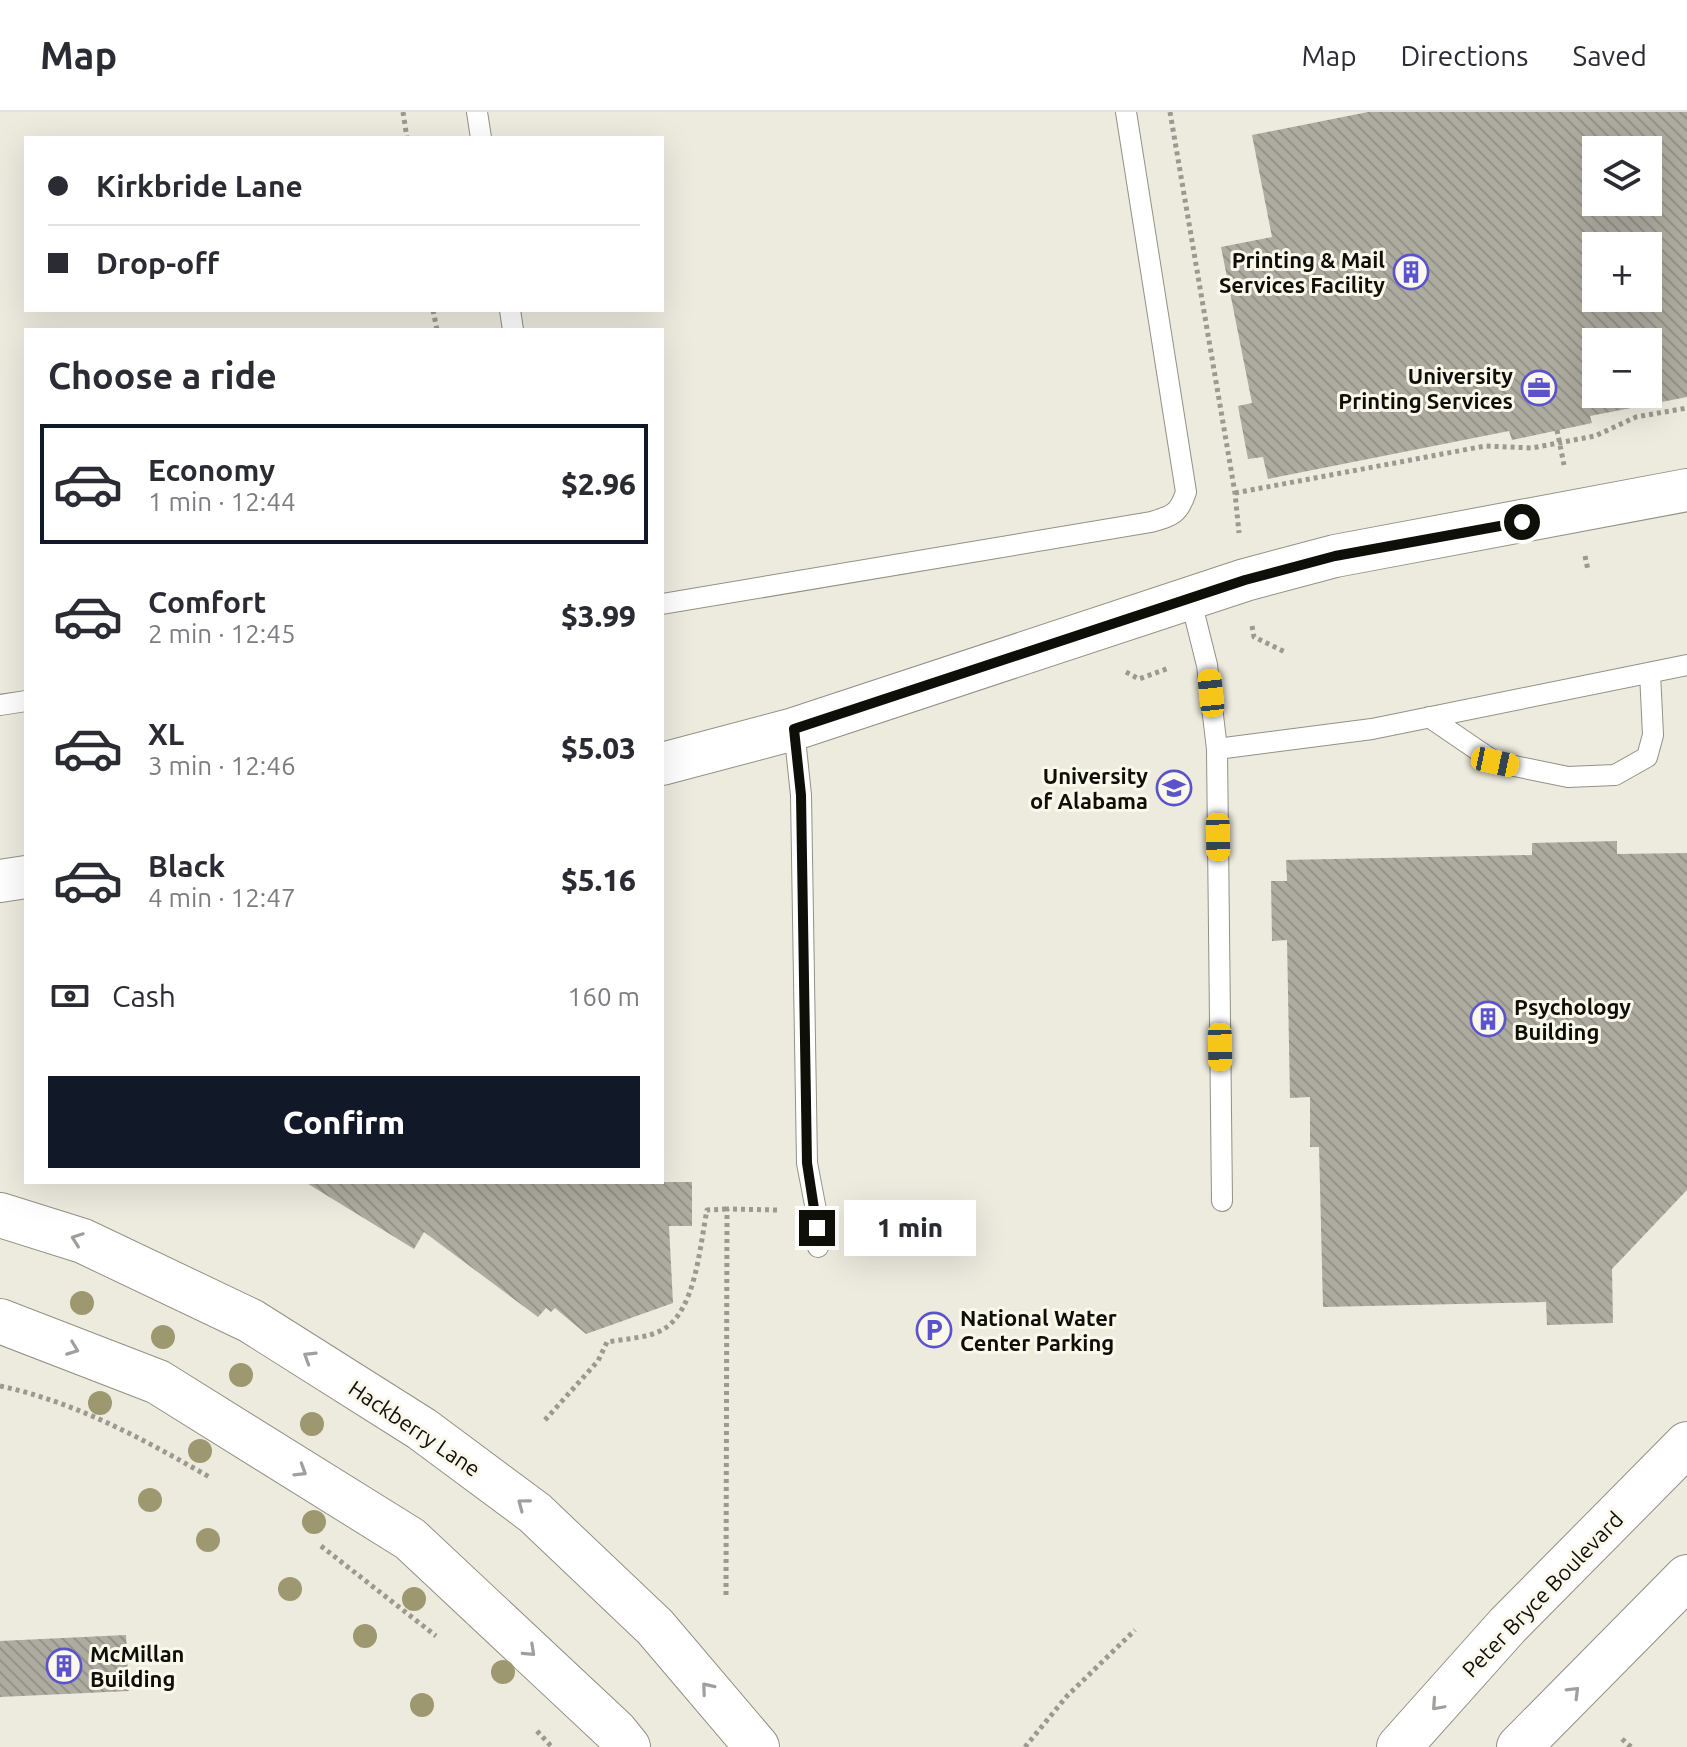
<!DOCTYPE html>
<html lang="en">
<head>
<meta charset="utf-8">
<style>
	body { margin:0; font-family:Ubuntu,sans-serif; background:#f7f7f7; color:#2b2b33; height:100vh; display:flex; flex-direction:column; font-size:30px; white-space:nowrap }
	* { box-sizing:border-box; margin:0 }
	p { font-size:26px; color:#7c7c81 }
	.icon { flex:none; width:44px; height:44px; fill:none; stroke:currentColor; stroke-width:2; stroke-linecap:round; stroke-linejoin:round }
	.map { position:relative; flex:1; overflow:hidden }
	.panel { position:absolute; left:24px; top:216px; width:640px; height:856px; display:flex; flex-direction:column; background:#fff; border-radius:0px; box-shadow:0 8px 32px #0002 }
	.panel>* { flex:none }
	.top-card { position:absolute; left:24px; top:24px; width:640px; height:176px; border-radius:0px; box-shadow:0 8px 32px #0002; display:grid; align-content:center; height:176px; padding:0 24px; background:#fff }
	.fabs { position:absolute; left:1582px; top:24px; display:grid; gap:16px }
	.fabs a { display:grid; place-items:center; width:80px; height:80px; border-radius:0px; background:#fff; box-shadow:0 8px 32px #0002; font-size:40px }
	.end { position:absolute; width:36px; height:36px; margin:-18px; border:10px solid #0f0f0a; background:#fff; box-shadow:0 0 0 4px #fff }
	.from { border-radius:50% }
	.bubble { position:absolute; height:56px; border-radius:0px; background:#fff; box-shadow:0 8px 32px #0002; font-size:26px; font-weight:800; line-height:56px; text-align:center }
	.car { position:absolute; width:24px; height:48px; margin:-24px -12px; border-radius:10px; box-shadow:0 0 6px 2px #0007; background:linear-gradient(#f5c518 24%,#345 0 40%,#f5c518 0 76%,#345 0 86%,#f5c518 0) }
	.top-card b { display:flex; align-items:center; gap:28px; height:76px; font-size:30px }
	.top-card b+b { border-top:2px solid #e1e1e2 }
	.top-card i { width:20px; height:20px; background:#2b2b33 }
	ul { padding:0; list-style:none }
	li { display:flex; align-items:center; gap:24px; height:120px; margin:0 16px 12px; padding:0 8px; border:4px solid transparent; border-radius:0px }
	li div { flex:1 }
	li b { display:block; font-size:30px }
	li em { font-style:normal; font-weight:800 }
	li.on { border-color:#111827 }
	li>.icon { width:72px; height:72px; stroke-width:1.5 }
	h2 { padding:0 24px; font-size:36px; line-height:96px }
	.pay { display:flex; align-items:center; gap:20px; height:88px; padding:0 24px; font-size:30px }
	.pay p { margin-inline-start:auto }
	.primary-button { display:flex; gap:16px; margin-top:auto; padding:16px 24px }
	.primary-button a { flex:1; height:92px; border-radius:0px; background:#111827; color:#fff; font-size:32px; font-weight:800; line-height:92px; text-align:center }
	header { display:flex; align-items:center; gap:48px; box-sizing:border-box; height:112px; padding:0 40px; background:#fff; border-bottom:2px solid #e1e1e2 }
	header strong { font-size:38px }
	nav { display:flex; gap:44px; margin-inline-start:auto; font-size:28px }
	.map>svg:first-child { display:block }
	.building { fill:url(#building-back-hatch); fill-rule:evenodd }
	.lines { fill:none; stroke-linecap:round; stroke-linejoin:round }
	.service-casing { stroke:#929185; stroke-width:22 }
	.minor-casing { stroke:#929185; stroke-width:44 }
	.tertiary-casing { stroke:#929185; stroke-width:46 }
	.path { stroke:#9b9a90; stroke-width:5; stroke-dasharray:4 4; stroke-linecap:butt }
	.service { stroke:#fff; stroke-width:20 }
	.minor { stroke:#fff; stroke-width:42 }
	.tertiary { stroke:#fff; stroke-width:44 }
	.tree { fill:#9e9871 }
	.oneway { stroke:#9f9f9d }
	.route { stroke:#0f0f0a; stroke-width:10 }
	.labels { text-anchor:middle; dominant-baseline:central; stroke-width:6; stroke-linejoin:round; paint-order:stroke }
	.poi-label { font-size:22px; font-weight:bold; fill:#0f0f0a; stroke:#faf8eb; text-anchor:end }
	.street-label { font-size:22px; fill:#0f0f0a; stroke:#faf8eb }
</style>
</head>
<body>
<header>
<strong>Map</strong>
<nav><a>Map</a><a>Directions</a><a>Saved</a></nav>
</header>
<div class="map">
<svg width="1687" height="1635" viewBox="0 0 1687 1635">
	<defs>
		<pattern id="building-back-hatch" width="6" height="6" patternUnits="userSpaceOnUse" patternTransform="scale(2)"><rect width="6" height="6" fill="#aeaca0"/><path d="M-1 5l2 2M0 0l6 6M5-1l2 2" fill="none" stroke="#949388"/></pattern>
	</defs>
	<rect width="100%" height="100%" fill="#edebde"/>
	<path class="building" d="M1368 0H1687V285L1590 304 1592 311 1512 328 1509 319 1268 367 1263 345 1248 347 1238 294 1252 291 1221 135 1272 125 1252 23ZM1596 38H1648V90H1596ZM1596 134H1648V186H1596ZM1596 230H1648V282H1596Z
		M1617 729V742L1687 741V1078L1612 1157 1613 1211 1547 1213 1546 1190 1323 1195 1319 1035H1310V985L1290 986 1287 828 1272 829 1271 769H1287L1286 748 1532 743V731Z
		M305 1070H692V1114H669L673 1191 586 1222 555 1196 551 1200 546 1196 538 1205 424 1120 414 1137Z
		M126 1523 129 1579 0 1585V1529Z"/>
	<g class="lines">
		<g class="service-casing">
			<path id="service" d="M477 0 481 26
				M510 198 513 218
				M1190 485 1207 553 1217 637 1222 1089
				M662 492 1151 410C1172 404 1179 402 1186 380L1126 0
				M0 593 26 589
				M1429 605 1495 650 1568 665 1615 663 1647 645 1653 623 1650 561
				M794 617 801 683 807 1051 816 1098 818 1135
				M1217 637 1372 617 1687 553"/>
		</g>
		<g class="minor-casing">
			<path id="minor" d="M662 652 794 617 1245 468 1335 444 1687 378
				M0 769 26 765"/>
		</g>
		<g class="tertiary-casing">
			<path id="tertiary" d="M0 1103 83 1129 251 1209 422 1317 535 1401 655 1515 757 1635
				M0 1209 158 1270 410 1427 615 1619 628 1635
				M1399 1635 1507 1514 1687 1332
				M1519 1635 1687 1465"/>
		</g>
		<path class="path" d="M403 0 407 26
			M1170 0 1235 381 1239 421
			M433 198 437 218
			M1557 318 1564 353
			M1235 381 1485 334 1532 336 1595 324 1636 305 1687 296
			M1585 444 1588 458
			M1252 514 1254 525 1285 540
			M1126 560 1139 567 1169 556
			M0 1274C76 1290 145 1328 211 1366
			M545 1308 598 1249 607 1230C624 1227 648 1226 662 1218 696 1200 700 1132 707 1098L727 1097
			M321 1434 436 1524
			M726 1483 727 1097 777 1098
			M537 1619 552 1635
			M1622 1627 1631 1635
			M1025 1635 1067 1584 1135 1518"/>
		<use href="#service" class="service"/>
		<use href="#minor" class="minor"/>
		<use href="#tertiary" class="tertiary"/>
	</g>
	<g class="tree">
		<circle cx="82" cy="1191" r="12"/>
		<circle cx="163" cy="1225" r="12"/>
		<circle cx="241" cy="1263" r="12"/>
		<circle cx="100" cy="1291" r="12"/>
		<circle cx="312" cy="1312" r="12"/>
		<circle cx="200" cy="1339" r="12"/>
		<circle cx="150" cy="1388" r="12"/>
		<circle cx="314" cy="1410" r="12"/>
		<circle cx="208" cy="1428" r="12"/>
		<circle cx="290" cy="1477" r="12"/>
		<circle cx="414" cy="1487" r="12"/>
		<circle cx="365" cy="1524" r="12"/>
		<circle cx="503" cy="1560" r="12"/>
		<circle cx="422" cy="1593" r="12"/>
	</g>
	<defs><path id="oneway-chevron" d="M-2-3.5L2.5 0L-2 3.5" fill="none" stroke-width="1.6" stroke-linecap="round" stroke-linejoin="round" transform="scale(2)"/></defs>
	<g class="oneway">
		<use href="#oneway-chevron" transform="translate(77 1127) rotate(-160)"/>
		<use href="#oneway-chevron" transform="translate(73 1237) rotate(21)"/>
		<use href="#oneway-chevron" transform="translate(309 1245) rotate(-148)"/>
		<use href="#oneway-chevron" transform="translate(301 1359) rotate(32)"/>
		<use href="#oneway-chevron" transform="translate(523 1392) rotate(-143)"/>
		<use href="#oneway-chevron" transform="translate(530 1539) rotate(43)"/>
		<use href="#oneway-chevron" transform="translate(707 1576) rotate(-130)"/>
		<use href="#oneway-chevron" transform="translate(1574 1580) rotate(-45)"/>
		<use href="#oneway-chevron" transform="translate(1437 1593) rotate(132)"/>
	</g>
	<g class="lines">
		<path class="route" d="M817 1116 807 1051 801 683 794 617 1245 468 1335 444 1522 410"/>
	</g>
	<defs>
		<g id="building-ring" transform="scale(1.8)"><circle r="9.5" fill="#faf8eb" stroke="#5b53cc" stroke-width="1.5"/><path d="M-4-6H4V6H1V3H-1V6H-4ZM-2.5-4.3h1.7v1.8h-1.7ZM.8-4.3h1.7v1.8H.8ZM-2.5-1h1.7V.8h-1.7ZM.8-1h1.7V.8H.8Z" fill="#5b53cc"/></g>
		<g id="office-ring" transform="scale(1.8)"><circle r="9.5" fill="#faf8eb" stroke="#5b53cc" stroke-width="1.5"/><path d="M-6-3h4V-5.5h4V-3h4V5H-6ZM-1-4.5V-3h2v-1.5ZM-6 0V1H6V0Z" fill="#5b53cc"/></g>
		<g id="university-ring" transform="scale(1.8)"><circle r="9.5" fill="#faf8eb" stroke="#5b53cc" stroke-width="1.5"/><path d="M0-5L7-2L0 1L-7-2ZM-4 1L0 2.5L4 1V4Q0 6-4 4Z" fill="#5b53cc"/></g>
		<g id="parking-ring" transform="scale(1.8)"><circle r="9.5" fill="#faf8eb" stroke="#5b53cc" stroke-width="1.5"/><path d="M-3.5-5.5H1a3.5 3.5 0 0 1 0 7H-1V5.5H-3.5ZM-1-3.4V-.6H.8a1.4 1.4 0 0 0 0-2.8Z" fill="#5b53cc"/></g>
	</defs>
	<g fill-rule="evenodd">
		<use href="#building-ring" x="1411" y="160"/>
		<use href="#office-ring" x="1539" y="276"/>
		<use href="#university-ring" x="1174" y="676"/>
		<use href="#building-ring" x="1488" y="907"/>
		<use href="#parking-ring" x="934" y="1218"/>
		<use href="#building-ring" x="64" y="1554"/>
	</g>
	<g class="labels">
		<g class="poi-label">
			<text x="1385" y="147">Printing &amp; Mail<tspan x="1385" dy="25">Services Facility</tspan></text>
			<text x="1513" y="263">University<tspan x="1513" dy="25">Printing Services</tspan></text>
			<text x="1148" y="663">University<tspan x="1148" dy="25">of Alabama</tspan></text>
			<text x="1514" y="894" text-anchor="start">Psychology<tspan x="1514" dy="25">Building</tspan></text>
			<text x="960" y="1205" text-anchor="start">National Water<tspan x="960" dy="25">Center Parking</tspan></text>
			<text x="90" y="1541" text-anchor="start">McMillan<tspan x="90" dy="25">Building</tspan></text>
		</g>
		<g class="street-label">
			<text transform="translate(415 1316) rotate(34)">Hackberry Lane</text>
			<text transform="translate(1542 1482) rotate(-46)">Peter Bryce Boulevard</text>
		</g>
	</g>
</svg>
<div class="fabs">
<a><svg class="icon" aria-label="layers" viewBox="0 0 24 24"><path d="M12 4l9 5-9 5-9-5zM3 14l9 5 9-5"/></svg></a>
<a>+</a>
<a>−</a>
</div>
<i class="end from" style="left:1522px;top:410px"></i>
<i class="end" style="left:817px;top:1116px"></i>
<div class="bubble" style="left:844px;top:1088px;width:132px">1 min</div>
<i class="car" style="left:1211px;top:581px;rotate:354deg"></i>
<i class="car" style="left:1495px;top:650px;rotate:102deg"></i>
<i class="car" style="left:1218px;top:725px;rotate:179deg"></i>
<i class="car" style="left:1220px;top:935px;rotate:179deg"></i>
<div class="top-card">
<b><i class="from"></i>Kirkbride Lane</b>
<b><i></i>Drop-off</b>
</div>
<section class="panel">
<h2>Choose a ride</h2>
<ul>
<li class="on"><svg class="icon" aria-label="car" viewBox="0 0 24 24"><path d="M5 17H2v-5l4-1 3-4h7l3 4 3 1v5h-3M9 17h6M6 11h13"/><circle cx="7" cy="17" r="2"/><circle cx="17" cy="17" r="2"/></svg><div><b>Economy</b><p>1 min · 12:44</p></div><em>$2.96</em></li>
<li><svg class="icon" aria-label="car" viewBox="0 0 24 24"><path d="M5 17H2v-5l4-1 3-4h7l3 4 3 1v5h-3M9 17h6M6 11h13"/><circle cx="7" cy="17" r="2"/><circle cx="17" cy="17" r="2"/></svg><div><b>Comfort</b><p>2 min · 12:45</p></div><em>$3.99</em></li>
<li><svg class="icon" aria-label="car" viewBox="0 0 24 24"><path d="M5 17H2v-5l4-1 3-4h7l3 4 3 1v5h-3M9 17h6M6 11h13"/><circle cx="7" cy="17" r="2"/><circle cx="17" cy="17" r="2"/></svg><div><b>XL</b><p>3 min · 12:46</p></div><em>$5.03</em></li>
<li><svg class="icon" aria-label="car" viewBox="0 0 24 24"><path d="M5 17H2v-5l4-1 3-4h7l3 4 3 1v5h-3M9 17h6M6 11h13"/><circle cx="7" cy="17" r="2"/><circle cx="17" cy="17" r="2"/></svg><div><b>Black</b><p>4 min · 12:47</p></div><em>$5.16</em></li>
</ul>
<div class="pay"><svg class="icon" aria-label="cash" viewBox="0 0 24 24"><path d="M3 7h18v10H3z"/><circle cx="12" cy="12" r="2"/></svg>Cash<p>160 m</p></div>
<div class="primary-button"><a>Confirm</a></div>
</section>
</div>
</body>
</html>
